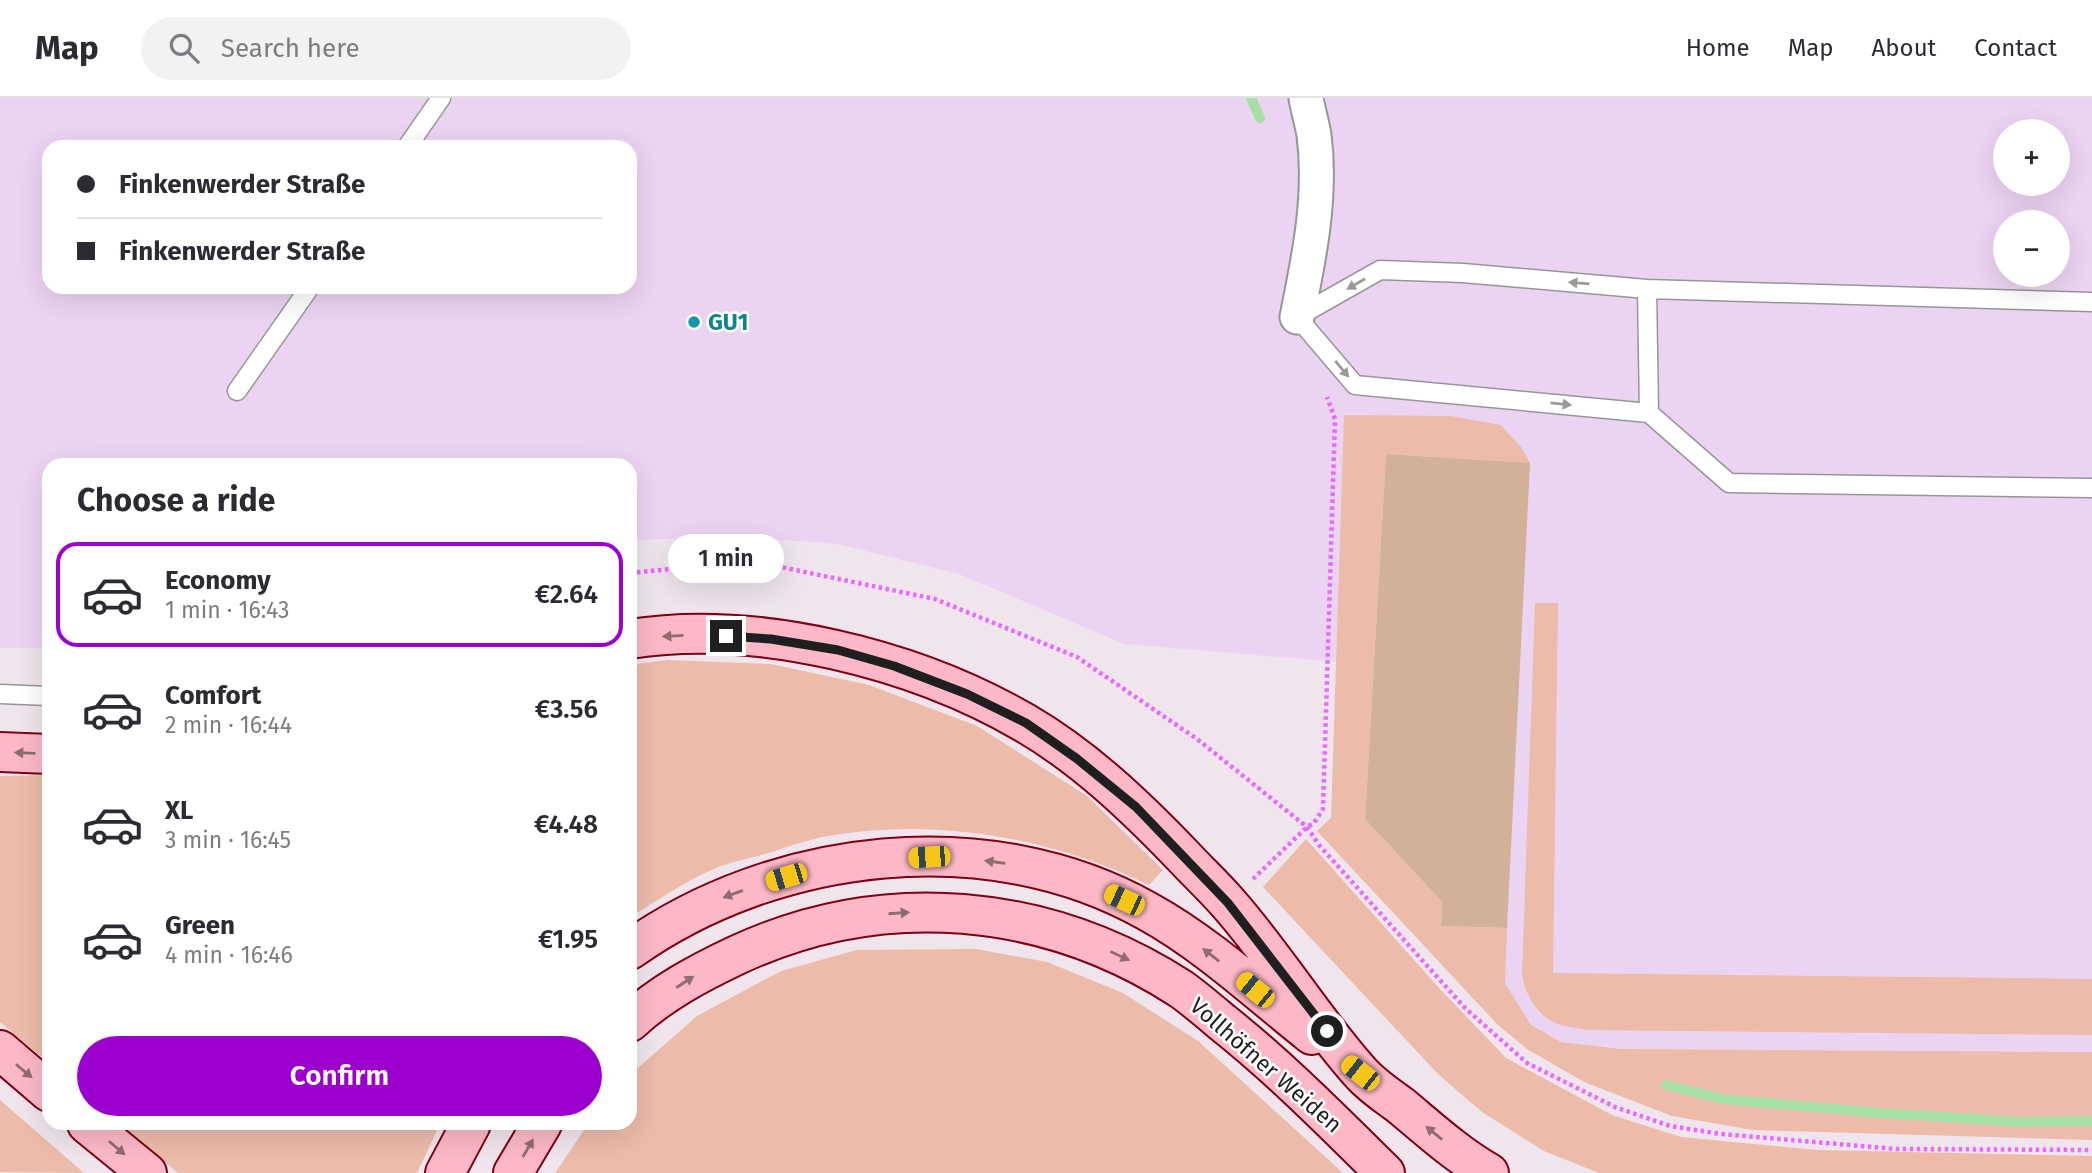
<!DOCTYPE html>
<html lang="en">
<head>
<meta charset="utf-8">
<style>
	body { margin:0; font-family:"Fira Sans",sans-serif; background:#f2f2f3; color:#2b2b33; height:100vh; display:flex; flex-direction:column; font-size:26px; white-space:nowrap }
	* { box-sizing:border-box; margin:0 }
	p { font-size:23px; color:#7c7c81 }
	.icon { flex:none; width:38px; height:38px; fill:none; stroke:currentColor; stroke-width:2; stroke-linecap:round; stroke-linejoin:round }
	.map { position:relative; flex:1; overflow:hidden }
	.details { position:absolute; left:42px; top:360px; width:595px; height:672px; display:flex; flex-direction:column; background:#fff; border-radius:21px; box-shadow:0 7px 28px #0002 }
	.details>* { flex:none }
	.top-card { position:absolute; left:42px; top:42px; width:595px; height:154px; border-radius:21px; box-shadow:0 7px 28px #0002; display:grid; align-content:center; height:154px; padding:0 35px; background:#fff }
	.fabs { position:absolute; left:1993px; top:21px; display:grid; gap:14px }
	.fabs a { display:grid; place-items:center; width:77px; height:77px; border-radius:50%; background:#fff; box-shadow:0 7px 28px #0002; font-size:35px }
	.end { position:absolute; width:32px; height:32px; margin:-16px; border:9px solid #1f1f1f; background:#fff; box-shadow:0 0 0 4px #fff }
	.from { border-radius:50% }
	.bubble { position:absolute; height:49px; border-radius:24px; background:#fff; box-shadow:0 7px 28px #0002; font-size:23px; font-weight:600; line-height:49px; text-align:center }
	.car { position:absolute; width:21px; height:42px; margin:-21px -10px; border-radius:9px; box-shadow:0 0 5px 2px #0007; background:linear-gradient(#f5c518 24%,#345 0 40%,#f5c518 0 76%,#345 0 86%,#f5c518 0) }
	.top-card b { display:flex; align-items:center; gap:24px; height:66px; font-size:26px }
	.top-card b+b { border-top:2px solid #e1e1e2 }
	.top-card i { width:18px; height:18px; background:#2b2b33 }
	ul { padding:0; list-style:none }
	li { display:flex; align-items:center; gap:21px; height:105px; margin:0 14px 10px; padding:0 21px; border:4px solid transparent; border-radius:21px }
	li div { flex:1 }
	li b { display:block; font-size:26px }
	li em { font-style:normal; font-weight:600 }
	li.on { border-color:#9b00cf }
	li>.icon { width:63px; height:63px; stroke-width:1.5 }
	h2 { padding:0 35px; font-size:32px; line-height:84px }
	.action { display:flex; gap:14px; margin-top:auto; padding:14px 35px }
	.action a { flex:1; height:80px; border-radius:42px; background:#9b00cf; color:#fff; font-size:28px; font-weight:600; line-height:80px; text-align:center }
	header { display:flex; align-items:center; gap:42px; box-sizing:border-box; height:98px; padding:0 35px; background:#fff; border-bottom:2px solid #e1e1e2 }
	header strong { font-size:33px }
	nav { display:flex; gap:38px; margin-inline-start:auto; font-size:24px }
	.search { width:490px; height:63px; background:#f2f2f3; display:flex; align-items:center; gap:18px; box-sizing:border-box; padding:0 24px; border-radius:38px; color:#7c7c81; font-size:26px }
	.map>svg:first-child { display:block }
	.commercial { fill:#ebd4f2; fill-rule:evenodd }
	.grass { fill:#ecbbaa }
	.forest { fill:#d1b299 }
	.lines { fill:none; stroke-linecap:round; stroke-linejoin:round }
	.stream { stroke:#a6dfa4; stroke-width:10 }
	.service-casing { stroke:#969696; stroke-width:21 }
	.minor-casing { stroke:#969696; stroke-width:37 }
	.secondary-casing { stroke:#7c0113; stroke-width:42 }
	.path { stroke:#e869fe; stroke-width:4.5; stroke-dasharray:3.5 3.5; stroke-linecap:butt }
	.service { stroke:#fff; stroke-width:18 }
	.minor { stroke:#fff; stroke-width:33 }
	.secondary { stroke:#fcb8c6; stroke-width:38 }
	.oneway { fill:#9a9a9a }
	.oneway2 { fill:#8e6c72 }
	.route { stroke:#1f1f1f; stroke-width:9 }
	.culture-dot { fill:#0f9aa8; stroke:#fff; stroke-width:2.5 }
	.labels { text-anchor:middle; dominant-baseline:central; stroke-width:5; stroke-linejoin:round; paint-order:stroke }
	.culture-label { font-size:23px; font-weight:bold; fill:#0d838f; stroke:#fff; text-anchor:start }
	.street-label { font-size:23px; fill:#1f1f1f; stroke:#fff }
</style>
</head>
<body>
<header>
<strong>Map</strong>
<div class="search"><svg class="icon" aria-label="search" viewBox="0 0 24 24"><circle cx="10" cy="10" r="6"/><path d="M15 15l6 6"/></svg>Search here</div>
<nav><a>Home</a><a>Map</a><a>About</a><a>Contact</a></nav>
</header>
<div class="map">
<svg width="2092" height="1075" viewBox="0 0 2092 1075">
	<rect width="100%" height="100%" fill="#f0e5ec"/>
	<path class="commercial" d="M0 0H2092V954L1621 951 1561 944 1531 927 1504 884 1529 365 1386 356 1374 567 1124 546 959 476 838 446 741 439 630 442V368H49V550H0ZM2006 33H2058V86H2006ZM49 49H630V189H49ZM2006 124H2058V177H2006Z"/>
	<path class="grass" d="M1344 317 1451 318 1501 327 1522 350 1530 365 1386 356 1365 721 1442 804 1441 828 1507 830 1505 885 1531 927 1561 944 1621 951 2092 954V1042L1753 1032 1672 1018 1584 984 1527 951 1497 926 1317 733 1331 720Z
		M1535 505H1558L1553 875 2092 881V937L1588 932C1578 930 1565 929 1555 925 1537 917 1523 893 1522 875Z
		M667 562 771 566 869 587 977 628 1087 698 1163 772 1149 787C1049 739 936 719 827 738 806 742 785 750 765 756 748 761 730 764 714 771 685 783 657 803 630 819V567Z
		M49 677V965L0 924V678Z
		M1306 741 1439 890 1506 960 1612 1017 1681 1039 1816 1052 2092 1058V1075H1599L1544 1053 1482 1014 1438 976 1263 789Z
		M976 851 1047 864 1123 895 1198 943 1343 1075H555L588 1026H630V977L697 918 781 873 857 852Z
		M0 1002 84 1075 0 1074Z
		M119 1026H440L417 1075H178Z"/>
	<path class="forest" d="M1386 356 1530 365 1507 830 1441 828 1442 804 1365 721Z"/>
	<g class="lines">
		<path class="stream" d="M1251 0 1260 20
			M1666 987 1722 1001 1879 1015 2023 1024 2092 1023"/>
		<g class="service-casing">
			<path id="service" d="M407 49 441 0
				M1647 191 1649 315
				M2092 204 1647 191 1463 175 1380 172 1297 219 1355 287 1649 315 1729 385 2092 390
				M237 293 310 189
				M0 596 49 598"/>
		</g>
		<g class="minor-casing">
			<path id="minor" d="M1297 219C1309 160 1322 98 1314 37 1312 25 1308 12 1306 0"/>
		</g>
		<g class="secondary-casing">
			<path id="secondary" d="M630 541C757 521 915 561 1025 625 1085 660 1136 709 1184 759 1198 774 1214 789 1228 805 1275 858 1312 920 1359 973 1370 986 1386 997 1400 1007 1429 1031 1456 1056 1489 1075
				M0 654 49 656
				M630 852C775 749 989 724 1147 813 1207 846 1259 895 1312 937
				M630 924C661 895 699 875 737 857 883 789 1046 804 1181 891 1195 901 1209 913 1222 924 1280 970 1332 1023 1385 1075
				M0 952 49 994
				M87 1026 147 1075
				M445 1075 471 1026
				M513 1075 542 1026"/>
		</g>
		<path class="path" d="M630 475 752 463 935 501 1077 559 1197 641 1307 729 1319 747 1465 910 1527 965 1615 1009 1670 1028 1721 1036 1896 1051 2092 1052
			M1253 781 1307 729 1314 725 1323 711 1335 321 1327 299"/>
		<use href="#service" class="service"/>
		<use href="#minor" class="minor"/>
		<use href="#secondary" class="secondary"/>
	</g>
	<defs><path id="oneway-solid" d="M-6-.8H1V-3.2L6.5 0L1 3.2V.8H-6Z" transform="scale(1.75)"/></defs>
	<g class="oneway">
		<use href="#oneway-solid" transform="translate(1579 185) rotate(-175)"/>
		<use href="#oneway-solid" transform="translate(1356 186) rotate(150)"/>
		<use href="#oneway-solid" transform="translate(1342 271) rotate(50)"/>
		<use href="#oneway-solid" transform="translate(1561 306) rotate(6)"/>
	</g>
	<g class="oneway2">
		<use href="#oneway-solid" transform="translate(673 538) rotate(177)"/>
		<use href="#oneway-solid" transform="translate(25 655) rotate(-178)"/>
		<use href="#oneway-solid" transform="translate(995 764) rotate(-172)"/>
		<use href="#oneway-solid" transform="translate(733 796) rotate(160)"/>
		<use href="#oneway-solid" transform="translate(899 815) rotate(-4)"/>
		<use href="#oneway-solid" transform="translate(1211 857) rotate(-142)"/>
		<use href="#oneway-solid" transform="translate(1120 858) rotate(25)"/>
		<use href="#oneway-solid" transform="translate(685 884) rotate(-33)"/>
		<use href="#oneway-solid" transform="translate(24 973) rotate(40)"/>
		<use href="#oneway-solid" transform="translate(1434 1035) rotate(-141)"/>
		<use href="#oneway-solid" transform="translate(117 1050) rotate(40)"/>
		<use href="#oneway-solid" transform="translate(528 1050) rotate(-60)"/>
	</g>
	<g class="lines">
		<path class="route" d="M726 538 771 541 838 552 894 568 967 596 1026 625 1076 660 1136 709 1228 805 1327 933"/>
	</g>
	<circle class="culture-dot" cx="694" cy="224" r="7"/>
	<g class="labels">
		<g class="culture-label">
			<text x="708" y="224">GU1</text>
		</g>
		<g class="street-label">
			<text transform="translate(1266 967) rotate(41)">Vollhöfner Weiden</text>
		</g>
	</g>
</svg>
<div class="fabs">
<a>+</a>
<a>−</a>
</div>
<i class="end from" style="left:1327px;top:933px"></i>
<i class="end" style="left:726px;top:538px"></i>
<div class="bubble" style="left:668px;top:436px;width:116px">1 min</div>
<i class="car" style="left:929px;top:759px;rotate:267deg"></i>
<i class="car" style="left:786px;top:779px;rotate:253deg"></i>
<i class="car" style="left:1124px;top:802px;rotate:295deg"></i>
<i class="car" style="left:1255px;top:892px;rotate:309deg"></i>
<i class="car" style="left:1360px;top:975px;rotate:308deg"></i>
<div class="top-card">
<b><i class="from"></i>Finkenwerder Straße</b>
<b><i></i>Finkenwerder Straße</b>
</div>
<section class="details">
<h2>Choose a ride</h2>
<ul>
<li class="on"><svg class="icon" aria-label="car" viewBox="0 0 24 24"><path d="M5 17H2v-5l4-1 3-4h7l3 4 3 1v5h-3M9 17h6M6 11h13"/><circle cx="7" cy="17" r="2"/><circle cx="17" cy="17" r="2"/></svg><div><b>Economy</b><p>1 min · 16:43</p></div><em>€2.64</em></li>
<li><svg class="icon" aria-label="car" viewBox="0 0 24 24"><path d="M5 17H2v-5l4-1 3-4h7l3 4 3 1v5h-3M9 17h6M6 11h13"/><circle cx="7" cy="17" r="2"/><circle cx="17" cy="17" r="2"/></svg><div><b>Comfort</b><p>2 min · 16:44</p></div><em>€3.56</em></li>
<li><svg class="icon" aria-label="car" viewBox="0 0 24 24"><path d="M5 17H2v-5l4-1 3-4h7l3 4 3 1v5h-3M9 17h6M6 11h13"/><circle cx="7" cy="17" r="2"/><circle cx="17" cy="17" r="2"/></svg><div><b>XL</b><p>3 min · 16:45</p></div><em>€4.48</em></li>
<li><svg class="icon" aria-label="car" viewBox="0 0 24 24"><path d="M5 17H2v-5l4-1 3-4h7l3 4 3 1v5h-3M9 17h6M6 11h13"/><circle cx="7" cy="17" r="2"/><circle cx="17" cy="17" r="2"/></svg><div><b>Green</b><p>4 min · 16:46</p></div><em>€1.95</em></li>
</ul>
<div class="action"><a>Confirm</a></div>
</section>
</div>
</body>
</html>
